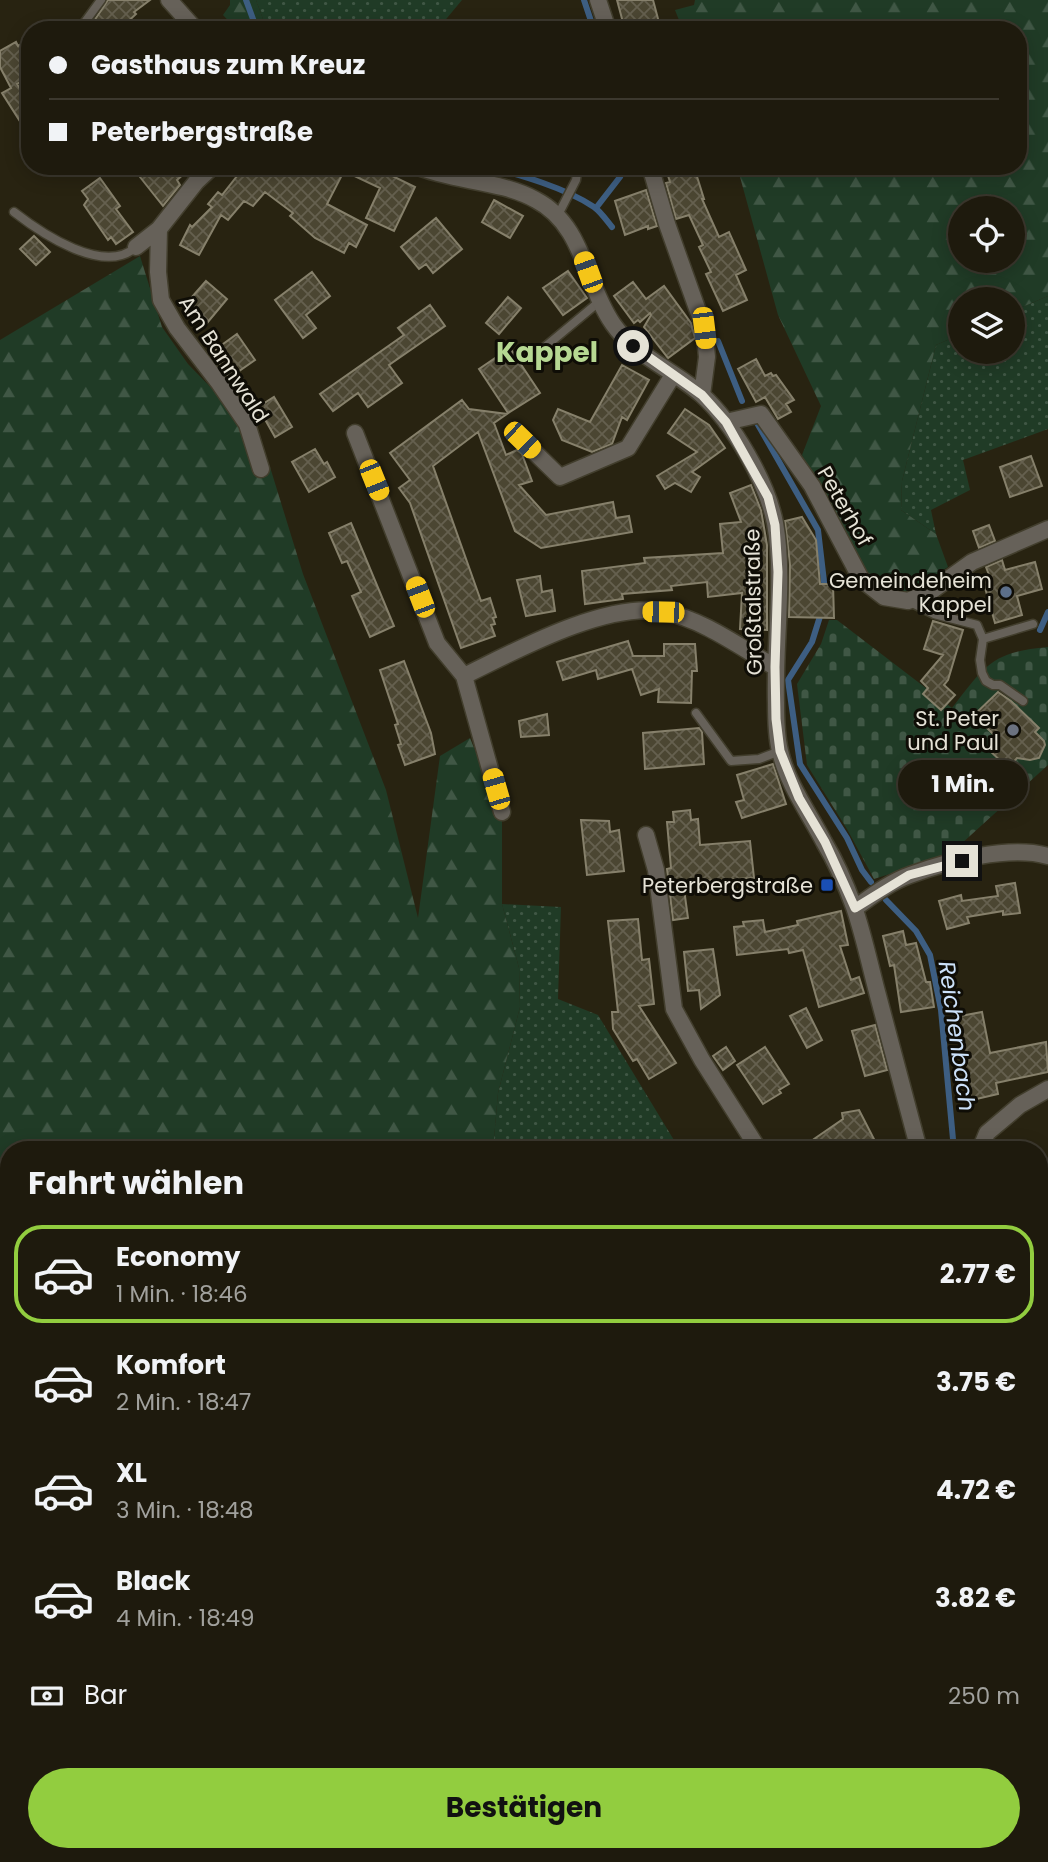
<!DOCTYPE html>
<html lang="de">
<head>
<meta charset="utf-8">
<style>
	body { margin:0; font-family:Poppins,sans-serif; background:#262316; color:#f1f3f6; height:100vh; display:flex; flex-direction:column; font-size:26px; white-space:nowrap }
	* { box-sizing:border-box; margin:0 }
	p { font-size:23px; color:#a1a19d }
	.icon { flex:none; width:38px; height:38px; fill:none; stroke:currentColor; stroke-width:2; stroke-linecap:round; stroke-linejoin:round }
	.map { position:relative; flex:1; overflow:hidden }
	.drawer { position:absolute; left:0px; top:1141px; width:1048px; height:721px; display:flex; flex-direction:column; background:#1e1a0d; border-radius:28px 28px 0 0; box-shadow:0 4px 18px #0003,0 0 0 2px #3c382e }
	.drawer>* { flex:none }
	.hud { position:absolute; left:21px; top:21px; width:1006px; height:154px; border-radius:28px; box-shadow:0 4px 18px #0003,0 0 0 2px #3c382e; display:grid; align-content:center; height:154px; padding:0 28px; background:#1e1a0d }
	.buttons { position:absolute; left:948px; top:196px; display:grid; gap:14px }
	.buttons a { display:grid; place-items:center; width:77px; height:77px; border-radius:50%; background:#1e1a0d; box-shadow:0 4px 18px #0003,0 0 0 2px #3c382e; font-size:35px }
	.end { position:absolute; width:32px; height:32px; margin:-16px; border:9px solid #e5e2d6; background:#111; box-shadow:0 0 0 4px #111 }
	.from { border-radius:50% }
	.bubble { position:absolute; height:49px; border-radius:24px; background:#1e1a0d; box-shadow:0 4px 18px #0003,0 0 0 2px #3c382e; font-size:23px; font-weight:700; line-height:49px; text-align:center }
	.car { position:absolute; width:21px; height:42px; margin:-21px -10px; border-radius:9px; box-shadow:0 0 5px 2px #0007; background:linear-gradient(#f5c518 24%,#345 0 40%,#f5c518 0 76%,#345 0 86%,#f5c518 0) }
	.hud b { display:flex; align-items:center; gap:24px; height:66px; font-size:26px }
	.hud b+b { border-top:2px solid #3c382e }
	.hud i { width:18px; height:18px; background:#f1f3f6 }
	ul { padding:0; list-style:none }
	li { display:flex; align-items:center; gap:21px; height:98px; margin:0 14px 10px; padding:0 14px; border:4px solid transparent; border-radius:28px }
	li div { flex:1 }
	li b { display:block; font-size:26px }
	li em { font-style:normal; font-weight:700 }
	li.selected { border-color:#92cd3f }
	li>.icon { width:63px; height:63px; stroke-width:1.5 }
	h2 { padding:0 28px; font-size:32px; line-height:84px }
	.pay { display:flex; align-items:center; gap:18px; height:77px; padding:0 28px; font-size:26px }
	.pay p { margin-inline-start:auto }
	.action { display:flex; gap:14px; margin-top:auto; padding:14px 28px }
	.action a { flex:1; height:80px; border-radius:42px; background:#92cd3f; color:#111; font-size:28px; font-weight:700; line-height:80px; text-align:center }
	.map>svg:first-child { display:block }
	.grass { fill:url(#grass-dots) }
	.forest { fill:url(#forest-firs); fill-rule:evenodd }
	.cemetery { fill:url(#cemetery-stones); fill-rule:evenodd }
	.park { fill:#203b26 }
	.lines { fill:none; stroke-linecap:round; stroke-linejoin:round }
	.stream { stroke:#3d5e82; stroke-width:6 }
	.building { fill:url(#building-cross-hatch); stroke:#86806b; stroke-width:2 }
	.lane-casing { stroke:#423e2d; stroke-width:11 }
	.street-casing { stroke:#423e2d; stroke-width:19 }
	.lane { stroke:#666159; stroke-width:8 }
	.street { stroke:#666159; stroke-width:16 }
	.route { stroke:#e5e2d6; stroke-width:9 }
	.service-dot { fill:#5c6f8a; stroke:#0f0d06; stroke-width:2.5 }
	.worship-dot { fill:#6b7280; stroke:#0f0d06; stroke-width:2.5 }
	.transit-dot { fill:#1a4fb4; stroke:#0f0d06; stroke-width:2.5 }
	.labels { text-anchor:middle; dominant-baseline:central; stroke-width:6; stroke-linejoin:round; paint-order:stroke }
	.street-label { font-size:21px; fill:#e5e2d6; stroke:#0f0d06 }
	.poi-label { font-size:21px; fill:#e5e2d6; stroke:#0f0d06; text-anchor:end }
	.water-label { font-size:23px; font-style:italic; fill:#cce1f9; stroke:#0f0d06 }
	.district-label { font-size:28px; font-weight:bold; fill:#b6d892; stroke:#0f0d06 }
</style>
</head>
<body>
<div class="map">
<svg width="1048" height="1862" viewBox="0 0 1048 1862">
	<defs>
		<pattern id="grass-dots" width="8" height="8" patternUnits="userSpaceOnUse" patternTransform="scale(1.75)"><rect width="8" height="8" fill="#203b26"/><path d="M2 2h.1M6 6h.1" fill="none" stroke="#405745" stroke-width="1.8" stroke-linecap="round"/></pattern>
		<pattern id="forest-firs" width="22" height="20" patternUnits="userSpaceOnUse" patternTransform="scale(1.75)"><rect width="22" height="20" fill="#203b26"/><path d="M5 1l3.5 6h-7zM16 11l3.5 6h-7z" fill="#405745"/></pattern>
		<pattern id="cemetery-stones" width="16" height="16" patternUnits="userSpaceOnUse" patternTransform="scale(1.75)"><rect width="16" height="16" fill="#203b26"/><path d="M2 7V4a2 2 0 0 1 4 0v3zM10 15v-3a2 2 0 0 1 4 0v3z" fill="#405745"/></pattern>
		<pattern id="building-cross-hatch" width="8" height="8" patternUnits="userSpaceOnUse" patternTransform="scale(1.75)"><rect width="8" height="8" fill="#4b4632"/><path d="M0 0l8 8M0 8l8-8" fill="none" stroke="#65604f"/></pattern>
	</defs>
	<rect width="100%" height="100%" fill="#282311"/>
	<path class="grass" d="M256 0H462L437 30H267Z
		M1048 296V429L963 460 970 490 931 510 936 534 901 510 902 481 936 345 961 334V352H1013V311Z
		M502 904 561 907 558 999 598 1015 680 1150H493L498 1093 520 1007 519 968Z"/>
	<path class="forest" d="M230 0H256L267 30H237L223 15 230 5Z
		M695 0H1048V296L1013 311V299H961V334L936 345 902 481 901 510 936 534 948 567 904 595 870 582 802 455 821 406 778 315 737 166H1018V30H683L675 10 694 5ZM961 208H1013V261H961Z
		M140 256 162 327 188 364 223 400 245 427 270 467 303 574 386 790 418 918 440 756 470 738 502 817V904L519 968 520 1007 498 1093 493 1150H9V1853H639L640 1862H0V340Z"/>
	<path class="cemetery" d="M829 620H837L952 708C985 666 991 652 1048 647V765L949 855 874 879 847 829 807 765 797 684 821 644ZM1000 690 1039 728 1035 732 1044 741 1045 745 1039 758 1030 760 1021 755 1007 768 988 748 997 738 974 715Z"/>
	<path class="park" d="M1040 1759H1043L1048 1770V1862H1022L1023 1853H1040Z
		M674 1853H989L988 1862H674Z"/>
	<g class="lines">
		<path class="stream" d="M246 0 257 30
			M584 0 594 30
			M487 166C520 175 566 188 594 207 601 212 607 221 612 227
			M596 208 620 177 625 166
			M718 341 742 401
			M757 423 818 530 825 590
			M822 610 812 642 788 680 800 764 847 838 862 870 871 882
			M1040 630 1048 612
			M886 900 916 931 930 955 941 1010 954 1150
			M1040 1650V1652
			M1001 1862V1853"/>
	</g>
	<path class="building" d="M108 0H150L134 12 136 14 119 30H100L94 21Z
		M617 0H653L661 30H625Z
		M30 38V77L17 84 30 105V137L2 93 11 88 0 67V51L16 42 18 46Z
		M154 166H193L177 180 180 185 163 206 140 177Z
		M245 166H372L415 187 394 231 366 218 380 188 344 171 327 204 367 225 356 247 349 243 344 253 315 238 290 216 293 213 265 192 253 206 244 201 228 220 221 215 199 255 180 245 190 225 192 227 212 207 208 204 218 192 222 195Z
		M665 166H681L682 171 694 167 704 199H702L719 237 729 232 746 270 736 275 747 300 723 311 706 274 711 272 699 247 703 245 689 215 676 219 666 183 670 182Z
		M100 178 120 206 116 209 133 232 116 244 111 237 108 240 84 205 88 199 82 191Z
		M646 190 657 226 648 229V226L625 235 615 201Z
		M494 200 523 216 510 238 482 222Z
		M436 218 462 249 433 273 426 264 419 269 401 247Z
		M34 236 50 252 36 265 20 249Z
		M568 271 587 298 563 315 543 288Z
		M312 272 330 296 306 315 316 328 303 338 275 300Z
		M206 281 227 299 207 323 185 305Z
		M633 282 646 299 664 286 691 323 695 338 668 358 644 327 651 315 650 313 640 322 638 320 634 323 614 296Z
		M508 297 521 308 499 334 486 323Z
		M430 305 445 326 389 365 402 383 368 407 358 393 333 411 320 394 404 335 398 328Z
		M237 334 255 360 229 378 212 352Z
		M510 348 540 393 508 413 479 369Z
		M756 359 765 376 771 373 773 376 776 375 794 400 786 404 791 412 778 419 765 397 756 402 738 369Z
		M622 365 649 380 627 420 622 417 612 444 592 452 562 440 553 420 558 409 590 422Z
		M274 397 292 427 275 437 258 407Z
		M462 400 469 409 507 414 494 423 506 455 517 450 522 454 532 481 519 485 546 515 613 502 616 518 629 516 632 532 541 548 515 531 478 432 433 466 481 601 490 598 496 617 493 618 495 624 491 625 495 636 461 648 410 503 399 488 410 480 390 453Z
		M685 409 709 425 725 448 692 472 700 477 691 492 675 483 665 489 657 476 697 452 668 433Z
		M315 449 324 464 327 462 335 477 309 492 292 462Z
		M1031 456 1042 486 1010 497 1000 467Z
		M751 485 761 510 767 545V630L740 629 742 593 708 597 707 582 671 586 672 590 622 594 623 599 585 604 582 571 645 563 644 558 723 553 720 524 741 522 730 493Z
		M802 517 816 540 820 584H833L834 618 789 617 790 565 785 521Z
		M351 523 394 626 370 637 352 596 361 592 347 561 342 563 329 533Z
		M989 525 995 541 979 548 973 531Z
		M1002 560 1005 570 1035 562 1042 589 1017 596 1022 615 995 623 982 577 989 575 986 567Z
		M540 576 542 592 552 590 555 611 526 616 517 580Z
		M933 621 963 630 948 680 944 685 955 695 941 710 923 694 928 688 921 681 943 655 924 649Z
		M628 641 633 656H664V644H695L697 671H692L691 703 658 702 659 689 641 695 632 669 598 679 596 670 563 680 557 662Z
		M404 661 431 733 435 754 405 765 398 745 401 744 395 725 398 724 380 670Z
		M998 692 1011 701 1039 728 1035 732 1044 741 1045 745 1039 758 1030 760 1017 758 1008 768 987 748 997 738 974 715Z
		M547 714 549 735 521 737 519 721Z
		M699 728 702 732 704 764 645 769 643 733Z
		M773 764 786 804 742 818 736 802 744 800 737 775Z
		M690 810 691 820 698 819 700 845 750 841 754 878 683 882 688 918 673 920 667 869 671 868 667 822H674L673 812Z
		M581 820 609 821 610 832 619 830 624 871 587 875Z
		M1015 883 1020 913 1003 915V911L967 917 969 923 947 929 939 901 961 895 962 901 998 896 996 886Z
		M841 911 848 945 840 946 851 980 859 977 864 993 819 1007 803 950 789 953 788 949 737 955 734 927 744 926 743 922 763 920 765 932 798 925 797 921Z
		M638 919 642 960 649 959 654 1004 639 1006 676 1063 649 1079 637 1059 633 1061 613 1029 612 1012H618L608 921Z
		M903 931 906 945 916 943 926 982H930L934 1007 901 1012 894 965 890 966 883 936Z
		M713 949 720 995 701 1009 699 990 688 991 684 952Z
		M806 1008 822 1040 807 1048 790 1016Z
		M982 1012 990 1053 1046 1042 1048 1072 996 1083 998 1094 972 1100 955 1017Z
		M875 1025 887 1070 865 1076 852 1031Z
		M726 1047 735 1061 723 1070 713 1056Z
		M765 1047 789 1084 779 1090 781 1093 763 1104 737 1065Z
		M859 1110 876 1143 845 1150H821L814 1139 843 1119 842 1113Z"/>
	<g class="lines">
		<g class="lane-casing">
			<path id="lane" d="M79 30 101 0
				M14 212C41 233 104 276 136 247
				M558 215 576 180 578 166
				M534 356 600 301
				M908 601 934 614 977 625 983 639 980 660 982 673 986 681 993 685H1000L1023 701
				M983 639 1033 624
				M696 713 731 761 759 759 780 751"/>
		</g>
		<g class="street-casing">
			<path id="street" d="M169 0 196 30
				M598 0 608 30
				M416 166C454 182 500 180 536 200 584 225 585 284 613 324 635 356 674 370 702 395 733 423 767 482 775 523 785 577 774 647 776 703 776 718 776 735 780 751 787 783 809 813 824 842 836 862 846 885 854 907 863 933 869 961 876 988 890 1042 905 1096 919 1150
				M650 166 667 224 704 328 707 357 702 395
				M159 229 158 272 161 300 177 328 219 383 247 424 261 469
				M136 247 159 229 196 182 213 166
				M726 422 761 414 812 486 861 579 884 597 908 601 930 592 972 562 1048 529
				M355 433 437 643 464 676 502 812
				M522 440 560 477 628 448 673 375
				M464 676C515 651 608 600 665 612 704 620 741 648 775 667
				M646 835 656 870 674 1009 702 1060 759 1150
				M855 908C872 896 890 882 910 875 948 861 1009 845 1048 856
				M980 1150 987 1133 1020 1105 1048 1089
				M1040 1378 1045 1399 1048 1421
				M1040 1714 1048 1733"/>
		</g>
		<use href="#lane" class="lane"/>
		<use href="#street" class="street"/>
	</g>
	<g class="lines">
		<path class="route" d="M633 346 702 395 726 422 768 497 775 525 778 572 775 667 776 719 780 751 799 798 825 842 855 908 909 875 962 861"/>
	</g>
	<circle class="service-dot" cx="1006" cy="592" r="7"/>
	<circle class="worship-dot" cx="1013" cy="730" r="7"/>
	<rect class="transit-dot" x="820" y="878" width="14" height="14" rx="3.5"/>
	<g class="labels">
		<g class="street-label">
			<text transform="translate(224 359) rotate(57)">Am Bannwald</text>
			<text transform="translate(845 506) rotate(60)">Peterhof</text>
			<text transform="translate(753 602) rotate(-91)">Großtalstraße</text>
		</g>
		<g class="poi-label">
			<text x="992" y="580">Gemeindeheim<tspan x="992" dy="24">Kappel</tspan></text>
			<text x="999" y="718">St. Peter<tspan x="999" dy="24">und Paul</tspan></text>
			<text x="813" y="885">Peterbergstraße</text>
		</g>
		<g class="water-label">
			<text transform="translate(957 1036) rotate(82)">Reichenbach</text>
		</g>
		<g class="district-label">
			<text x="547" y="352">Kappel</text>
		</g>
	</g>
</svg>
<div class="buttons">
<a><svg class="icon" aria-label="locate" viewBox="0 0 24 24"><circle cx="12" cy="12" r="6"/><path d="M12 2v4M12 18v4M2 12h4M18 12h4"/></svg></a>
<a><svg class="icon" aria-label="layers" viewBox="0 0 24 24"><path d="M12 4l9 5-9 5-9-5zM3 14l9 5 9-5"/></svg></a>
</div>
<i class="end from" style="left:633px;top:346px"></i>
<i class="end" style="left:962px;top:861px"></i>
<div class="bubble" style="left:898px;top:760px;width:130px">1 Min.</div>
<i class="car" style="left:588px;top:272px;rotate:340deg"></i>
<i class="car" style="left:704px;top:328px;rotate:173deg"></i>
<i class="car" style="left:522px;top:440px;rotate:134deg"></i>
<i class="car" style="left:374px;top:480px;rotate:158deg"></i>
<i class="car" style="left:420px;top:597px;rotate:339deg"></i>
<i class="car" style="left:663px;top:612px;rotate:271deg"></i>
<i class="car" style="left:496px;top:789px;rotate:344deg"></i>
<div class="hud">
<b><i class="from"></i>Gasthaus zum Kreuz</b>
<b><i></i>Peterbergstraße</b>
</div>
<section class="drawer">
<h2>Fahrt wählen</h2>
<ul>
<li class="selected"><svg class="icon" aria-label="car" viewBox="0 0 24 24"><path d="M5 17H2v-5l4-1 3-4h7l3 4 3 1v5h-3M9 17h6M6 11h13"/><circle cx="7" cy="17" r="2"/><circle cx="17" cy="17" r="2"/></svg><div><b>Economy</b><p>1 Min. · 18:46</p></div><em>2.77 €</em></li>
<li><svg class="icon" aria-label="car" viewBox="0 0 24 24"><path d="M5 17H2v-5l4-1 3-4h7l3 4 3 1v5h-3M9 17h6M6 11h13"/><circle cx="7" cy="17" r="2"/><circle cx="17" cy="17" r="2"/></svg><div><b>Komfort</b><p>2 Min. · 18:47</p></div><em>3.75 €</em></li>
<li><svg class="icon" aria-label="car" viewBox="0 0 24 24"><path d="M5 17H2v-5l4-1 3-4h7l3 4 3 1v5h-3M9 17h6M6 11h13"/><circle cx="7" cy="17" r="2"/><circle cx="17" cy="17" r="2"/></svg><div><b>XL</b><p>3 Min. · 18:48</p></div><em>4.72 €</em></li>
<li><svg class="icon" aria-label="car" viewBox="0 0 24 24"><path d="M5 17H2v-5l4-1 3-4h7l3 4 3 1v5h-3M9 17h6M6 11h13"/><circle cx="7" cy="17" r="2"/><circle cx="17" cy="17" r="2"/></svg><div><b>Black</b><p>4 Min. · 18:49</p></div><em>3.82 €</em></li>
</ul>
<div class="pay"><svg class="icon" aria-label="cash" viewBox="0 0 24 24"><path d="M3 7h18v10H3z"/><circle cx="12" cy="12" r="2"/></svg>Bar<p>250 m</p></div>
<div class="action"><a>Bestätigen</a></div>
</section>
</div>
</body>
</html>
